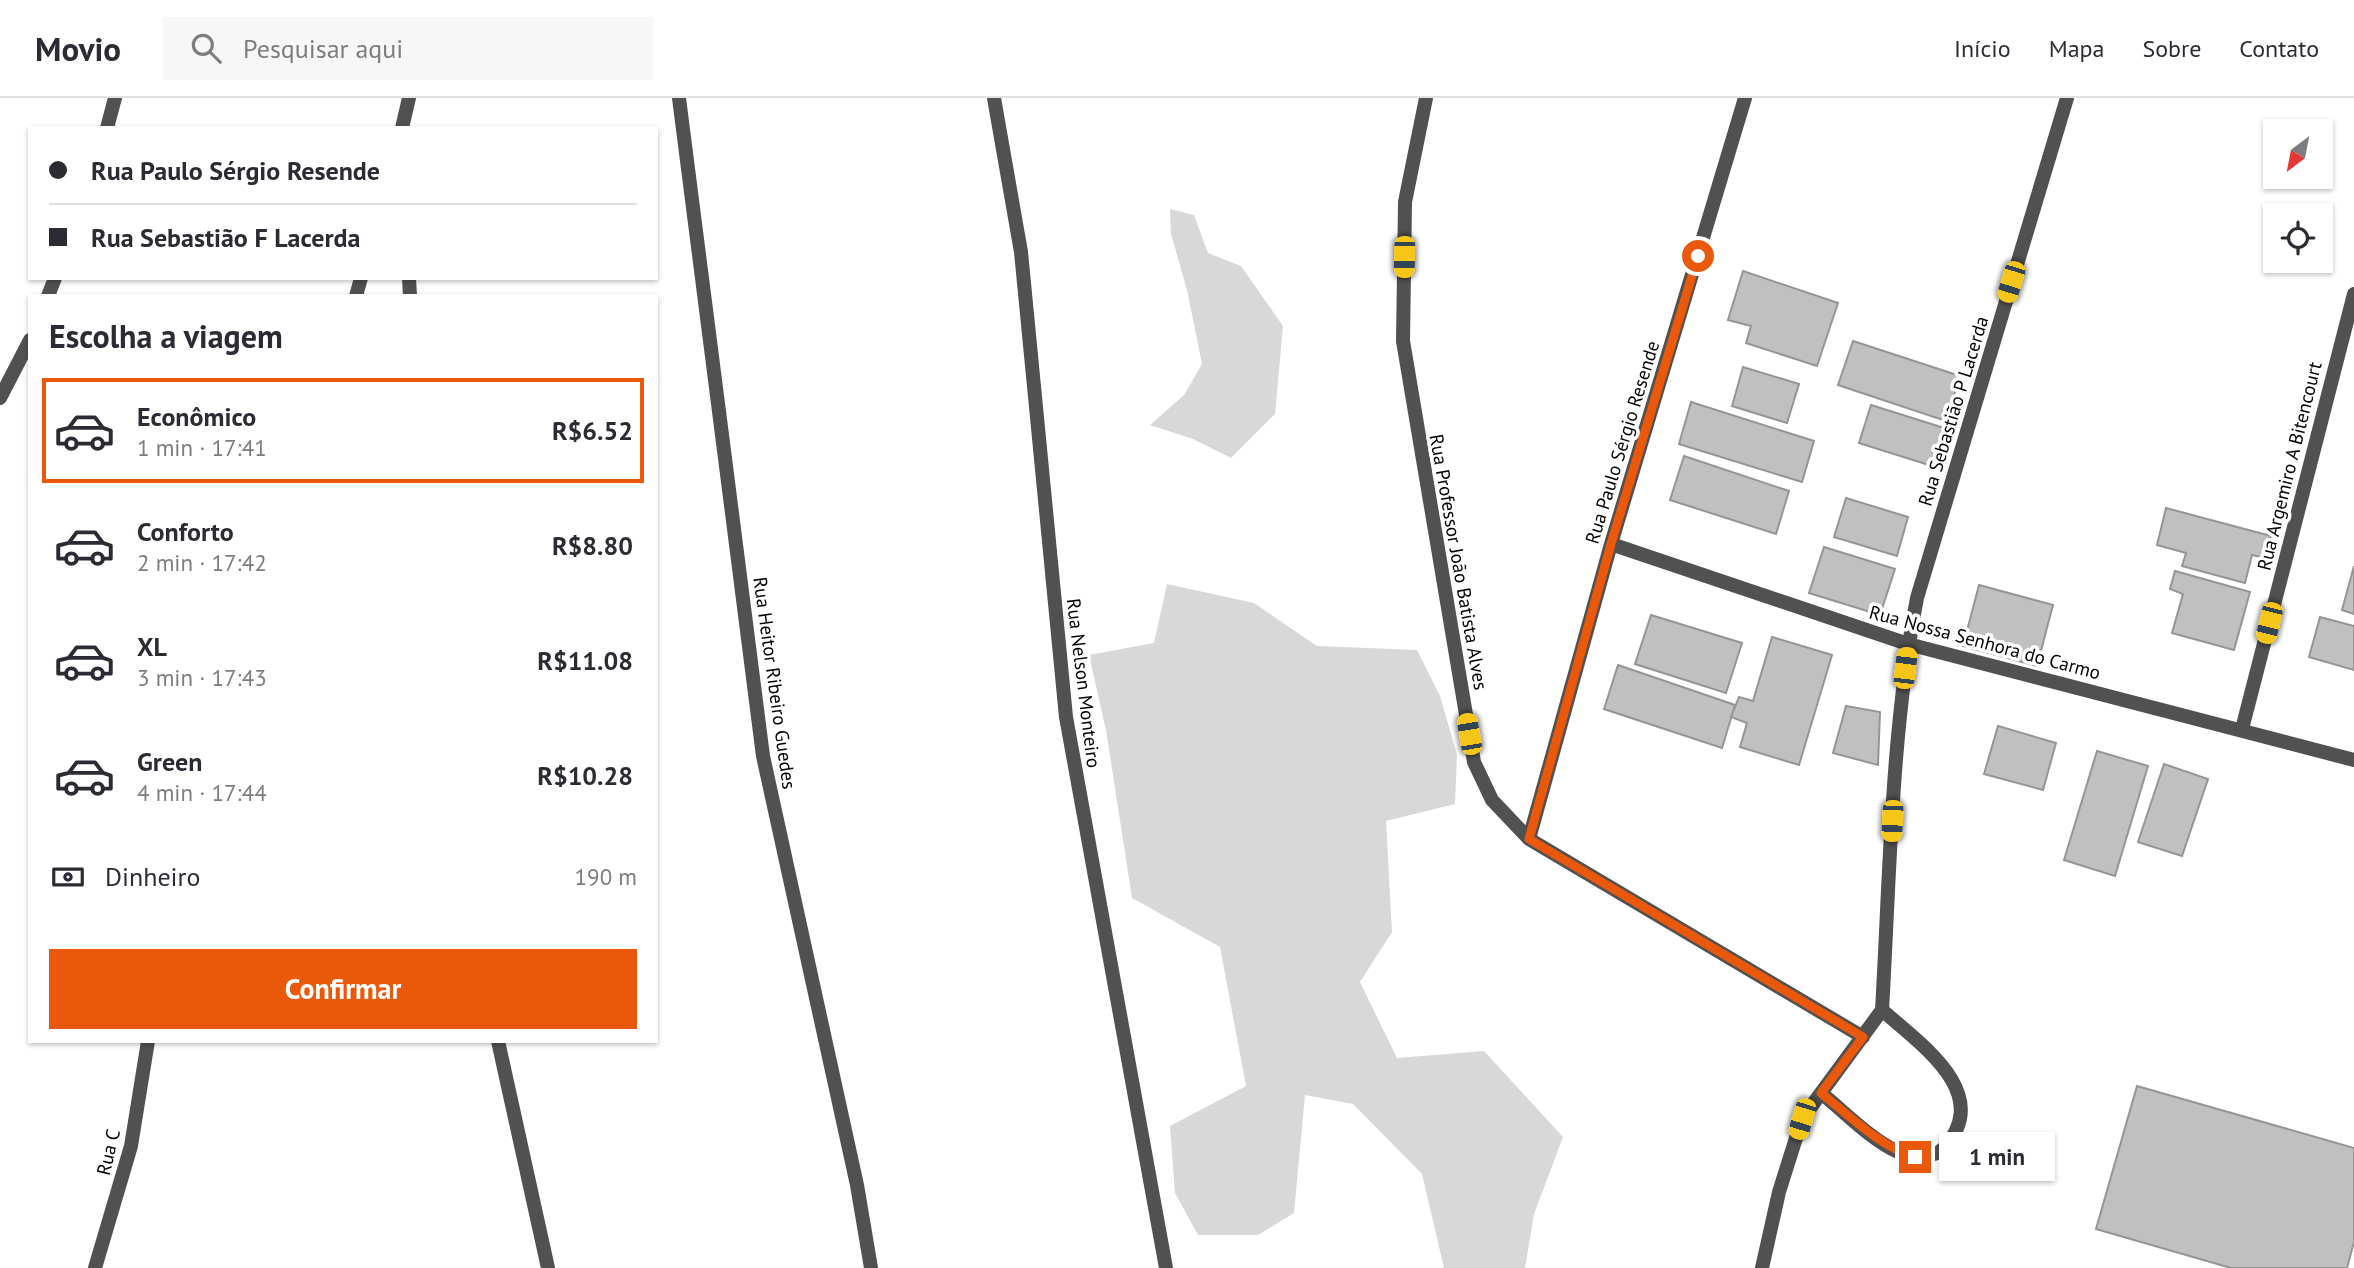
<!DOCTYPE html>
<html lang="pt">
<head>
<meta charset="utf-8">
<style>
	body { margin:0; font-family:"PT Sans",sans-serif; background:#f7f7f7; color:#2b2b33; height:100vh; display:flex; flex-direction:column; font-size:26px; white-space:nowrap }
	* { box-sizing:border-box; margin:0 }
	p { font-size:23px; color:#7c7c81 }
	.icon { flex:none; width:38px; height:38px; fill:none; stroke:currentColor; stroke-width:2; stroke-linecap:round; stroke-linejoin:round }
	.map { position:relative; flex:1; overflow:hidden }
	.side { position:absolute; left:28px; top:196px; width:630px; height:749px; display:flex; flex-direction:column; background:#fff; border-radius:0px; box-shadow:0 2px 5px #0004 }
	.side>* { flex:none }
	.hud { position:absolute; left:28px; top:28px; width:630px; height:154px; border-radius:0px; box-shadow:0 2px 5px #0004; display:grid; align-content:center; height:154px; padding:0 21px; background:#fff }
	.needle { width:46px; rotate:212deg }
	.tools { position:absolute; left:2263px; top:21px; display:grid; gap:14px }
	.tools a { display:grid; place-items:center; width:70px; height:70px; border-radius:0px; background:#fff; box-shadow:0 2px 5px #0004; font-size:35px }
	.end { position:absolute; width:32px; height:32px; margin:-16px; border:9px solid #ea580c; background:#fff; box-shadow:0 0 0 4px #fff }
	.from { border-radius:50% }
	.bubble { position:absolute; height:49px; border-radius:0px; background:#fff; box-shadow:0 2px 5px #0004; font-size:23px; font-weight:700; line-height:49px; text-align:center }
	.car { position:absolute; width:21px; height:42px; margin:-21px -10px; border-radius:9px; box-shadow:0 0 5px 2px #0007; background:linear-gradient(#f5c518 24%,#345 0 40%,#f5c518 0 76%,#345 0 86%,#f5c518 0) }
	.hud b { display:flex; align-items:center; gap:24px; height:66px; font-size:26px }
	.hud b+b { border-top:2px solid #e1e1e2 }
	.hud i { width:18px; height:18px; background:#2b2b33 }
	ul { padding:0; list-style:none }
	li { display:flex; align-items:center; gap:21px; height:105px; margin:0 14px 10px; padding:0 7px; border:4px solid transparent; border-radius:0px }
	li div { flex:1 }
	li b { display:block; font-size:26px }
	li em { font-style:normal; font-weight:700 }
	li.active { border-color:#ea580c }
	li>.icon { width:63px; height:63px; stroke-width:1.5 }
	h2 { padding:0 21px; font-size:32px; line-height:84px }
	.pay { display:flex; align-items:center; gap:18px; height:77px; padding:0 21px; font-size:26px }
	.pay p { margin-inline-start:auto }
	.button { display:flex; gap:14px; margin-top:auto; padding:14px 21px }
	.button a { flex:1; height:80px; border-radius:0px; background:#ea580c; color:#fff; font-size:28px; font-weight:700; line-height:80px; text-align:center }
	header { display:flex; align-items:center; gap:42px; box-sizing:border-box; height:98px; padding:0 35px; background:#fff; border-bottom:2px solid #e1e1e2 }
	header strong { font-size:33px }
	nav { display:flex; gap:38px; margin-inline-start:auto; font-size:24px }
	.search { width:490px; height:63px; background:#f7f7f7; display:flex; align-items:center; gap:18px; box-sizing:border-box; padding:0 24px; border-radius:0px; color:#7c7c81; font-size:26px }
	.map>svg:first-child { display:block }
	.green { fill:#d8d8d8 }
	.building { fill:#c0c0c0; stroke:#959595; stroke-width:2 }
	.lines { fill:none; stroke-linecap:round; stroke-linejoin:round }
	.minor { stroke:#515151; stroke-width:14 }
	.route { stroke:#ea580c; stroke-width:9 }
	.labels { text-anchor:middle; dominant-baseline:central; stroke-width:7; stroke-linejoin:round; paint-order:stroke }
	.street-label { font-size:19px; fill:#000; stroke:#fff }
</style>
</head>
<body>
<header>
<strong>Movio</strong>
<div class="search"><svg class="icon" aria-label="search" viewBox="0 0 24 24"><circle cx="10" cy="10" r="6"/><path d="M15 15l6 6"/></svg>Pesquisar aqui</div>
<nav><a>Início</a><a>Mapa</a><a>Sobre</a><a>Contato</a></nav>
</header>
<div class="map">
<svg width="2354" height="1170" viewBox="0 0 2354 1170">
	<rect width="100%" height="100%" fill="#fff"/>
	<path class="green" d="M1170 111 1194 117 1208 155 1241 168 1283 228 1275 316 1231 360 1193 341 1150 327 1184 297 1202 266 1187 192 1171 136Z
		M1167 486 1254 505 1317 548 1417 552 1440 598 1457 657 1455 706 1386 723 1392 834 1360 884 1397 960 1484 953 1563 1039 1534 1116 1525 1170H1444L1422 1076 1353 1006 1305 997 1294 1115 1258 1137H1198L1175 1095 1170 1028 1246 988 1220 849 1132 800 1106 632 1089 557 1154 545Z"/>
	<path class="building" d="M1743 173 1838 205 1817 268 1746 245 1751 228 1728 222Z
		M1853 243 1960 278 1946 323 1838 287Z
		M1743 269 1799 286 1787 325 1732 308Z
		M1691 304 1814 343 1802 384 1679 346Z
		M1871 307 1944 330 1932 368 1859 345Z
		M1684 358 1789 393 1776 436 1670 402Z
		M1846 400 1908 419 1897 458 1834 439Z
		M2166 410 2271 438 2265 460 2252 457 2245 485 2182 468 2186 455 2157 447Z
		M1824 449 1895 471 1880 517 1809 495Z
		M2354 468V516L2342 512Z
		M2175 473 2250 494 2234 552 2172 535 2183 496 2170 491Z
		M1979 487 2053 507 2037 568 1963 548Z
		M1651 517 1742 545 1726 595 1635 566Z
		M2320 519 2354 528V572L2309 559Z
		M1772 539 1832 557 1799 667 1740 649 1747 625 1731 619 1739 599 1753 603Z
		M1618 567 1735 607 1722 650 1604 611Z
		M1846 608 1880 614 1878 667 1833 655Z
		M1998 628 2056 645 2043 692 1984 676Z
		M2097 653 2148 668 2115 778 2064 762Z
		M2164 666 2208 681 2182 758 2138 744Z
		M2137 988 2354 1050V1144L2347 1170H2231L2096 1131Z"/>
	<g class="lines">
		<path class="minor" d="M679 0 763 658 857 1087 871 1170
			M994 0 1021 154 1066 619 1166 1170
			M1426 0 1405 104 1403 243 1474 664 1492 702 1529 741 1863 939
			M107 30 115 0
			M402 30 409 0
			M409 180 410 198
			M48 198 55 180
			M356 198 361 180
			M0 300 30 242
			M1611 446 1908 546 2354 662
			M2242 631 2354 196
			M1529 741 1611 446 1745 0
			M1882 912 1821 995C1845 1014 1870 1041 1898 1054 1912 1060 1933 1061 1944 1050 1994 995 1920 946 1882 912 1890 775 1891 636 1917 500L2067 0
			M498 943 548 1170
			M95 1170 131 1048 148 943
			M1762 1170 1779 1094 1802 1021 1821 995"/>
	</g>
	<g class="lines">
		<path class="route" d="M1698 158 1611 446 1529 741 1863 939 1821 995C1850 1018 1879 1048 1915 1059"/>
	</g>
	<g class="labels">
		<g class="street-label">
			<text transform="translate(1953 313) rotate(-73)">Rua Sebastião P Lacerda</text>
			<text transform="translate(1622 344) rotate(-73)">Rua Paulo Sérgio Resende</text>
			<text transform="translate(2289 368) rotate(-76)">Rua Argemiro A Bitencourt</text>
			<text transform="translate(1459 464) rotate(80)">Rua Professor João Batista Alves</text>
			<text transform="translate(1985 544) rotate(15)">Rua Nossa Senhora do Carmo</text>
			<text transform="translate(775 585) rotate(82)">Rua Heitor Ribeiro Guedes</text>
			<text transform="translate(1084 585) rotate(83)">Rua Nelson Monteiro</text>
			<text transform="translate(108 1054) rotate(-77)">Rua C</text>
		</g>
	</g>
</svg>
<div class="tools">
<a><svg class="needle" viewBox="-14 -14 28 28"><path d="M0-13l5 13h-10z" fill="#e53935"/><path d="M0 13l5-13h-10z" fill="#7c7c81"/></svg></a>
<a><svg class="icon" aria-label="locate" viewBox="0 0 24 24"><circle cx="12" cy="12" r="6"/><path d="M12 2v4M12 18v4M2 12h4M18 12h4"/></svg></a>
</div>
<i class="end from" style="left:1698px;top:158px"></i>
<i class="end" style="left:1915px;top:1059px"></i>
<div class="bubble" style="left:1939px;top:1034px;width:116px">1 min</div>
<i class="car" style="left:1404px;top:159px;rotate:181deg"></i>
<i class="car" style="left:2011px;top:184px;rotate:197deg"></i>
<i class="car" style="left:2269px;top:525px;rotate:194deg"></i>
<i class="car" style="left:1905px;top:570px;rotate:7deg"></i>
<i class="car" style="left:1469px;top:636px;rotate:350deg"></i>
<i class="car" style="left:1892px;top:723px;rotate:183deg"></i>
<i class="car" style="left:1802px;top:1021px;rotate:197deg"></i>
<div class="hud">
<b><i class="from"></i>Rua Paulo Sérgio Resende</b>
<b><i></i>Rua Sebastião F Lacerda</b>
</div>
<section class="side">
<h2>Escolha a viagem</h2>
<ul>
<li class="active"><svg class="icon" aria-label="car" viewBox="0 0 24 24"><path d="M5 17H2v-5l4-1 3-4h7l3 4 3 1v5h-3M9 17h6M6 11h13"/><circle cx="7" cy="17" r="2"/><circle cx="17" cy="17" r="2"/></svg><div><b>Econômico</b><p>1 min · 17:41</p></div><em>R$6.52</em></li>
<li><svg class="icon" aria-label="car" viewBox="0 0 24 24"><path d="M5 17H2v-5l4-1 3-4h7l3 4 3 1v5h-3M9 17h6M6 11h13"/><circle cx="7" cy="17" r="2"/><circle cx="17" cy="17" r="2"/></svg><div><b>Conforto</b><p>2 min · 17:42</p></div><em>R$8.80</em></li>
<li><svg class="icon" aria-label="car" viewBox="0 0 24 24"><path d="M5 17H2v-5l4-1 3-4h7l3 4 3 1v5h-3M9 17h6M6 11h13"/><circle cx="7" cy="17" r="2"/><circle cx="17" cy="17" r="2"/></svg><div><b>XL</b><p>3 min · 17:43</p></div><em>R$11.08</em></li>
<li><svg class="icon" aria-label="car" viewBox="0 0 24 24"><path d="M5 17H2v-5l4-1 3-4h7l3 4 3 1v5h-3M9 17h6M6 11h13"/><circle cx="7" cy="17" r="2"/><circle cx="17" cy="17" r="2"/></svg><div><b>Green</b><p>4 min · 17:44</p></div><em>R$10.28</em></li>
</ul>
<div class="pay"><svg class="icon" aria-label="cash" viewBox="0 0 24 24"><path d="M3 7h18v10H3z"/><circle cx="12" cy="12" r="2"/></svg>Dinheiro<p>190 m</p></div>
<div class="button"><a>Confirmar</a></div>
</section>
</div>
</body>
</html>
